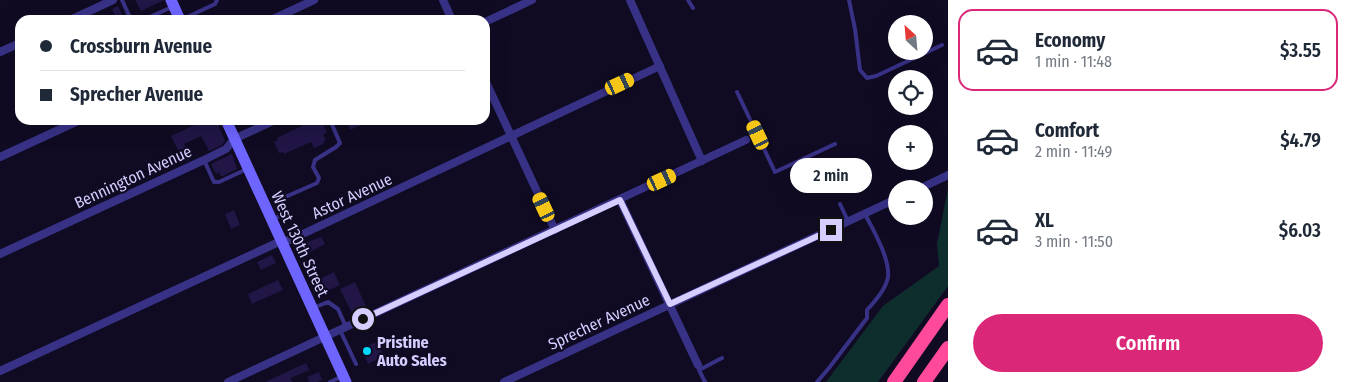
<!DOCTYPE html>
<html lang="en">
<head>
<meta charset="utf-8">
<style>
	body { margin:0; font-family:"Fira Sans Condensed",sans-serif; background:#f6f6f7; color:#1f2937; height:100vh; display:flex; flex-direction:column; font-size:19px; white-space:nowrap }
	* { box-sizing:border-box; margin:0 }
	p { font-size:16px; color:#747a83 }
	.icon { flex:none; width:28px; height:28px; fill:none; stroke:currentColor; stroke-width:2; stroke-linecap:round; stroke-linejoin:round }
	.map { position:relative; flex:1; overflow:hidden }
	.drawer { display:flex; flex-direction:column; background:#fff; width:400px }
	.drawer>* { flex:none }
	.banner { position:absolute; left:15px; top:15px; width:475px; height:110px; border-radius:15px; box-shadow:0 5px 20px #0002; display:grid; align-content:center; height:110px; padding:0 25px; background:#fff }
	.needle { width:32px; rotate:334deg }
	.tools { position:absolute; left:888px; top:15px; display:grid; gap:10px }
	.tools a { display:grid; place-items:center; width:45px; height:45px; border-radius:50%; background:#fff; box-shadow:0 5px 20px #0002; font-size:25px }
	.end { position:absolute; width:22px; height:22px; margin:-11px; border:6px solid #d5ceff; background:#111; box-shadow:0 0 0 2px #111 }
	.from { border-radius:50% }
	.bubble { position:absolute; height:35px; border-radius:18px; background:#fff; box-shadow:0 5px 20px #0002; font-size:16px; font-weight:600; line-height:35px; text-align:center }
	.car { position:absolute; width:15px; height:30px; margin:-15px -8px; border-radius:6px; box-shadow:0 0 4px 1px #0007; background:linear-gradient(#f5c518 24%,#345 0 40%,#f5c518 0 76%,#345 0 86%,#f5c518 0) }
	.banner b { display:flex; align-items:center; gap:18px; height:48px; font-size:19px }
	.banner b+b { border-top:1px solid #e0e1e3 }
	.banner i { width:12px; height:12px; background:#1f2937 }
	ul { padding:9px 0 0; list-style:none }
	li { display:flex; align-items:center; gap:15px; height:82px; margin:0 10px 8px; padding:0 15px; border:2px solid transparent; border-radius:15px }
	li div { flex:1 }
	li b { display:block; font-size:19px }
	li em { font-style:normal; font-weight:600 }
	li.active { border-color:#db2777 }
	li>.icon { width:45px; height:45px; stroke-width:1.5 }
	.action { display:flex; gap:10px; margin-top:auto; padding:10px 25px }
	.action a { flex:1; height:58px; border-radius:30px; background:#db2777; color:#fff; font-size:20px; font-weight:600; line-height:58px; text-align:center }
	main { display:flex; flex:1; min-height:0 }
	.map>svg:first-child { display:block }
	.green { fill:#0e2e2e }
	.building { fill:#211646 }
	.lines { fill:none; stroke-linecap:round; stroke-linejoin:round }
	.lane { stroke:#383287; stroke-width:4 }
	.street { stroke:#383287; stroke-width:8 }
	.secondary { stroke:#6e65ff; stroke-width:11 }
	.highway { stroke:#ff499a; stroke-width:14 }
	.route { stroke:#d5ceff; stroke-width:6 }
	.poi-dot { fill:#00d7f9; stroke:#100b23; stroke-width:2 }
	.labels { text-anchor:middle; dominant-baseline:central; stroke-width:4.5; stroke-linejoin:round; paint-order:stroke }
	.street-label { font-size:16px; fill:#d5ceff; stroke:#100b23 }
	.poi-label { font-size:16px; font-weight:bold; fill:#d5ceff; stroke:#100b23; text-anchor:start }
</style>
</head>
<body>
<main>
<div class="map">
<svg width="948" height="382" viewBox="0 0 948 382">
	<rect width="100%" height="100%" fill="#100b23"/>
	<path class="green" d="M948 188V286L878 382H826L883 306 939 266 937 244Z"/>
	<path class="building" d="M135 0H164L141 11Z
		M118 6 123 17 117 20 112 9Z
		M205 120H216L225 141 222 145 209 151 201 136 184 144 191 159 184 162 171 136Z
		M303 120H322L327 133 323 134 326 140 323 142 324 144 314 148 311 142 284 154 283 152 279 153 274 142 278 140 277 138 302 126 301 123 303 122Z
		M346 120H373L350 130Z
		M232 154 237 169 223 176H221L219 172 216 174 211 164Z
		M234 210 240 225 231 229 225 214Z
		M321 237 325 244 302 256 298 246Z
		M272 255 276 263 261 270 257 262Z
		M334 272 340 285 319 295 313 282Z
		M278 280 283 290 252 304 248 294Z
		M355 282 367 309 353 315 340 289Z
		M377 342 384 356 368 364 361 348Z
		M306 363 309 370 291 378 292 382H265Z
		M319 372 322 380 317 382H309L307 377Z"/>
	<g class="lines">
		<path class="lane" d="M122 0 131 20
			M688 0 693 8
			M849 0 855 29 860 70 867 78 876 76 942 45
			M143 20 172 7
			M181 20 215 4 217 0
			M737 92 775 172 835 144
			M255 120 259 128
			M204 160 214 182H219L247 169
			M840 204 848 221
			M274 219 285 213 282 201 283 198 317 183 319 178 313 167 315 160 336 147 340 143 330 120
			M313 308 328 302 338 309 346 327
			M340 330 356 364
			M330 382 341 377
			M705 382 699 370 722 358
			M817 382 829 368 867 318V310C875 301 886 289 888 277 890 258 873 230 865 214"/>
		<path class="street" d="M443 0 452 20
			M630 0 702 161
			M70 20 113 0
			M271 20 314 0
			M485 22 532 0
			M0 52 20 43
			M485 80 555 230
			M0 157 80 120
			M919 189 948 175
			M620 200 698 365
			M0 254 204 160 226 149 234 139 275 120
			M0 371 281 241 290 240 660 66
			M228 382 746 140
			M504 382 896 199"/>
		<path class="secondary" d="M171 0 180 20
			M226 120 346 382"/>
		<path class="highway" d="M894 382 948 305
			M924 382 948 348"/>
	</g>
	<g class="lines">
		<path class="route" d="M363 319 620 200 670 304 831 230"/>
	</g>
	<circle class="poi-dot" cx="367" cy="351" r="5"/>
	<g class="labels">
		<g class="street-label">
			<text transform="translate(133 177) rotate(-25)">Bennington Avenue</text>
			<text transform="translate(352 196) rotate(-25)">Astor Avenue</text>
			<text transform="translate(300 244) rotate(65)">West 130th Street</text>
			<text transform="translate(599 322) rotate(-25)">Sprecher Avenue</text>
		</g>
		<g class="poi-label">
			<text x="377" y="342">Pristine<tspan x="377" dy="18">Auto Sales</tspan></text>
		</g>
	</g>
</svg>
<div class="tools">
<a><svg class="needle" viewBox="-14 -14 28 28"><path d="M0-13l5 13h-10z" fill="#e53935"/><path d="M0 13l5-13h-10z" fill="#747a83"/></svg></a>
<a><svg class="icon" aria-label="locate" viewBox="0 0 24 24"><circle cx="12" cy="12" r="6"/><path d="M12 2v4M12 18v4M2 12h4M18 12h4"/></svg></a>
<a>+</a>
<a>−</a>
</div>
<i class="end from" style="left:363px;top:319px"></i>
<i class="end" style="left:831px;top:230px"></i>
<div class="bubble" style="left:790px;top:158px;width:82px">2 min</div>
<i class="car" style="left:620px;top:84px;rotate:65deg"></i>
<i class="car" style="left:758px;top:135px;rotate:335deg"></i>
<i class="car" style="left:662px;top:180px;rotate:65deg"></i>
<i class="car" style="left:544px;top:207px;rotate:335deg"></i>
<div class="banner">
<b><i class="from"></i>Crossburn Avenue</b>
<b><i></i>Sprecher Avenue</b>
</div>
</div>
<section class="drawer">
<ul>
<li class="active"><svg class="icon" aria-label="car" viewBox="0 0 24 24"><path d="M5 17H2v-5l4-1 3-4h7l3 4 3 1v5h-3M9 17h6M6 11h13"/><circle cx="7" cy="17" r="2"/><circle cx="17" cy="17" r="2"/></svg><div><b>Economy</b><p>1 min · 11:48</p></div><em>$3.55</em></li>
<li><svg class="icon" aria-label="car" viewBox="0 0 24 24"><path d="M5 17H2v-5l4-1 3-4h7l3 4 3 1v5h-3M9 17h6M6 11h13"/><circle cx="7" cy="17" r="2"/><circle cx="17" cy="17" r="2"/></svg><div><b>Comfort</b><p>2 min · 11:49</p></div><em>$4.79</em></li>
<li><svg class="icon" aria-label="car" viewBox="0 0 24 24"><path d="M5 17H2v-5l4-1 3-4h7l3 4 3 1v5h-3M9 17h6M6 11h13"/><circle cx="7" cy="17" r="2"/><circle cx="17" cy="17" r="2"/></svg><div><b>XL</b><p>3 min · 11:50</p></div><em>$6.03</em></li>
</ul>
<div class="action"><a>Confirm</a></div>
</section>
</main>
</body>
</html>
